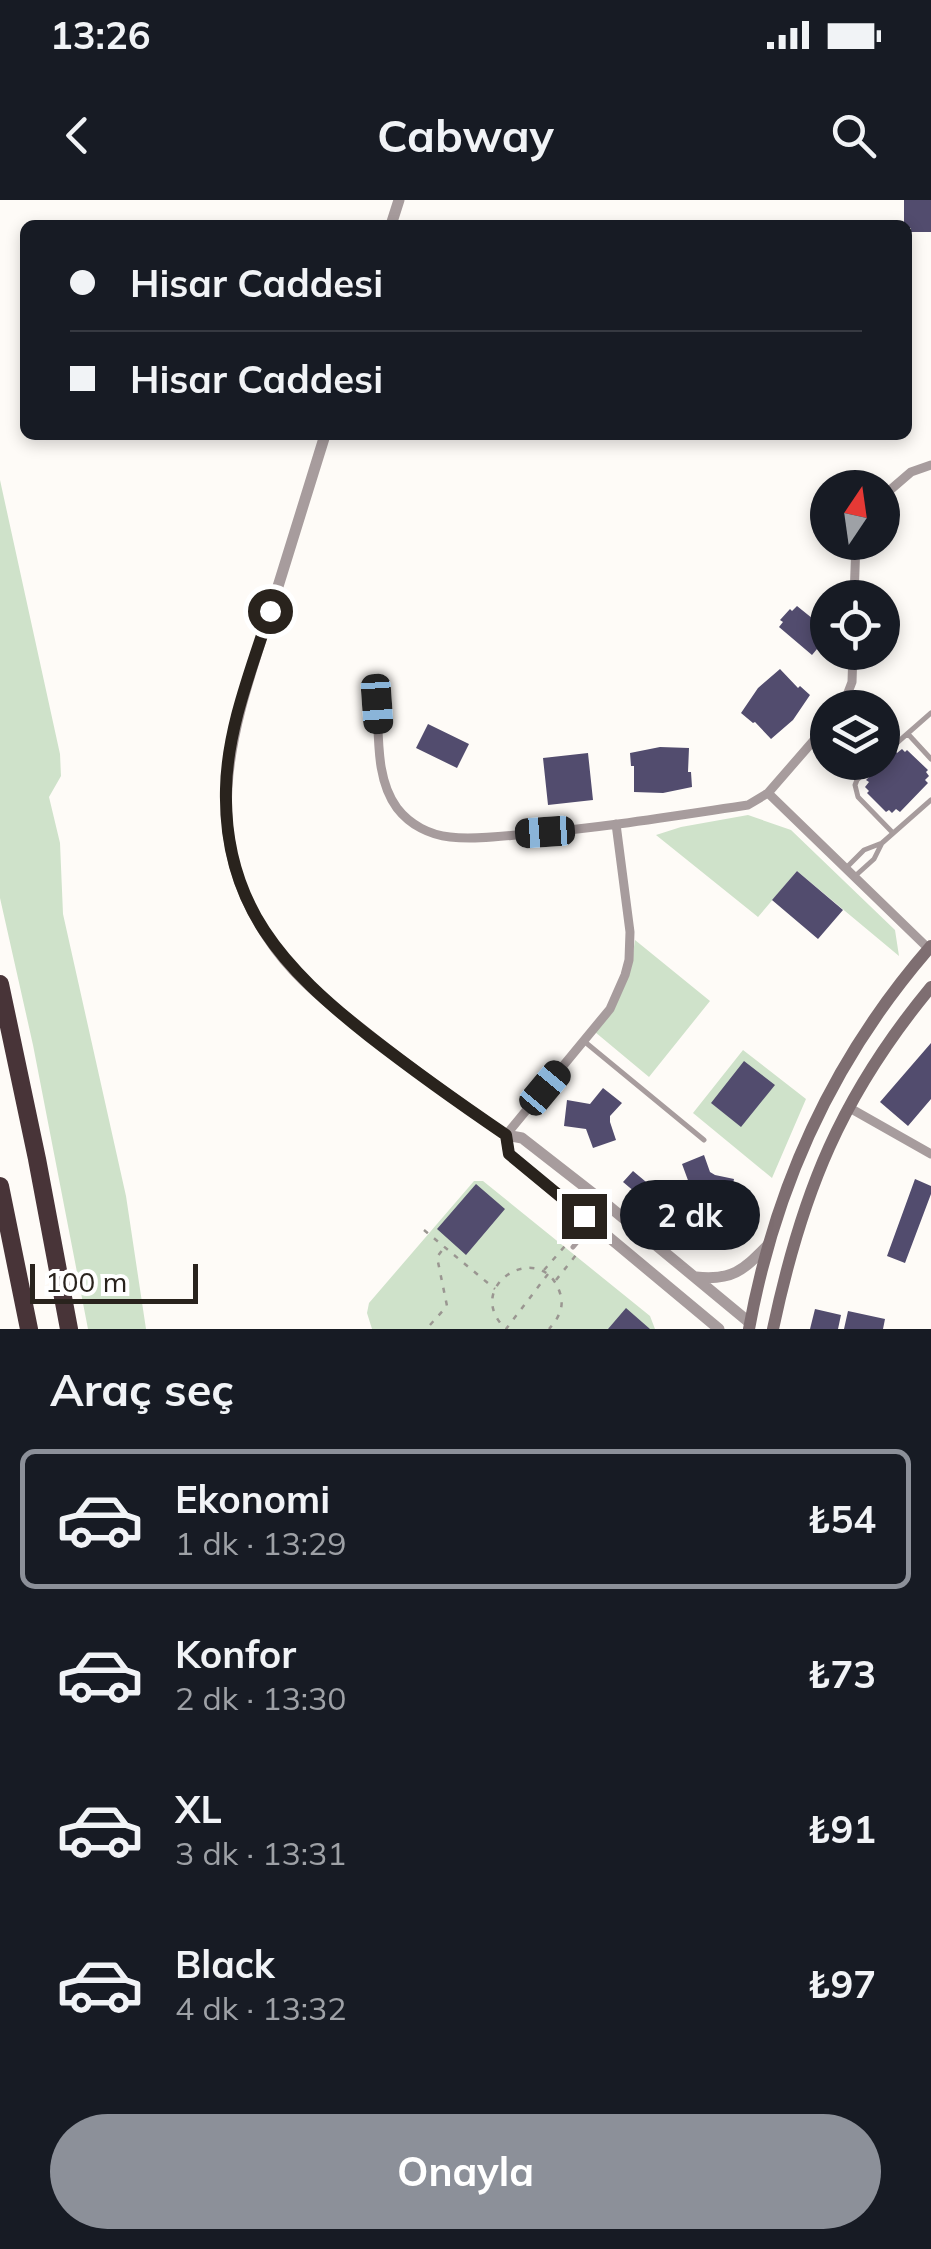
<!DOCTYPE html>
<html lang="tr">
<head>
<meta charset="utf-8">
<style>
	body { margin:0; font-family:Mulish,sans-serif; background:#20242c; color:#f1f3f6; height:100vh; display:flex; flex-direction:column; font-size:38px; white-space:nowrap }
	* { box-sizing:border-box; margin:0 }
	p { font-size:32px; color:#9ea1a6 }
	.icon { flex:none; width:55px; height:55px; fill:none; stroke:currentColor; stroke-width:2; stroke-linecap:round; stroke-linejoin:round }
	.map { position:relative; height:1129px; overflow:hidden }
	.details { display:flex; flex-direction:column; background:#171b24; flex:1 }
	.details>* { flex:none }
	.hud { position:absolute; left:20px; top:20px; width:892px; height:220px; border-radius:15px; box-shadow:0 5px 15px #0003; display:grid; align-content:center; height:220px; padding:0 50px; background:#171b24 }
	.needle { width:65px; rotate:13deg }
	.buttons { position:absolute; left:810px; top:270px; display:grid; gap:20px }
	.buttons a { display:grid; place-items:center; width:90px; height:90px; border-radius:50%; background:#171b24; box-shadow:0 5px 15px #0003; font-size:50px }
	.scale { position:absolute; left:30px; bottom:25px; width:168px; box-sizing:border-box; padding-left:10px; border:5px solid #29231d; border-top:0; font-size:28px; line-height:35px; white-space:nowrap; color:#29231d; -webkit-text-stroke:8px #fff; paint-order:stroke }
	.end { position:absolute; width:45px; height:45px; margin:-22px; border:12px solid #29231d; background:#fff; box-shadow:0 0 0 5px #fff }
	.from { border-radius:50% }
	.bubble { position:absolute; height:70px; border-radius:35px; background:#171b24; box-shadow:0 5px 15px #0003; font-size:32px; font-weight:700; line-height:70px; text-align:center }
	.car { position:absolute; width:30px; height:60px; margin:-30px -15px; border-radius:12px; box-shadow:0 0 8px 2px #0007; background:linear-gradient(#222 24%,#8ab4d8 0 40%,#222 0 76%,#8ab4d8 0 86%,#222 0) }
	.hud b { display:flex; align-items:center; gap:35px; height:95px; font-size:38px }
	.hud b+b { border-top:2px solid #363941 }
	.hud i { width:25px; height:25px; background:#f1f3f6 }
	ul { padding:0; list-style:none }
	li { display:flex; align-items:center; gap:30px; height:140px; margin:0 20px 15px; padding:0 30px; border:5px solid transparent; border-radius:15px }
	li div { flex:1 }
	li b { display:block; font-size:38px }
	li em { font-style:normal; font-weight:700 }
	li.on { border-color:#8c9099 }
	li>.icon { width:90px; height:90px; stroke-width:1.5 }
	h2 { padding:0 50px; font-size:45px; line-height:120px }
	.button { display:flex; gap:20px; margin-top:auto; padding:20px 50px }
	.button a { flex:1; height:115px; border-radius:60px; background:#8c9099; color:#fff; font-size:40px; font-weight:700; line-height:115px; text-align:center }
	.status { display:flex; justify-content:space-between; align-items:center; height:70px; padding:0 50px; background:#171b24; direction:ltr }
	.status svg { height:28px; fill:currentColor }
	header { display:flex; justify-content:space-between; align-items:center; height:130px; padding:0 50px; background:#171b24; font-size:45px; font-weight:700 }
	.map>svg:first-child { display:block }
	.green { fill:#cfe2ca }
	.building { fill:#524c6e }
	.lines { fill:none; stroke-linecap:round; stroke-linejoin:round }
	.path { stroke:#9a9691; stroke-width:2.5; stroke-dasharray:5 8; stroke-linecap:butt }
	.service { stroke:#a79c9d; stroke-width:5 }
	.minor { stroke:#a79c9d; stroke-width:9 }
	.tertiary { stroke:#a79c9d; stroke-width:11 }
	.secondary { stroke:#7e6e71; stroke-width:12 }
	.motorway { stroke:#483438; stroke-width:18 }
	.route { stroke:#29231d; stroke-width:12 }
</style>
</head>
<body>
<div class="status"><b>13:26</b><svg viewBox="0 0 49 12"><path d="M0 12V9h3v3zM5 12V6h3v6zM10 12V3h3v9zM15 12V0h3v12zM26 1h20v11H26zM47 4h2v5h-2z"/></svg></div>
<header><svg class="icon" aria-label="back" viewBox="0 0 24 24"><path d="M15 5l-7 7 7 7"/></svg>Cabway<svg class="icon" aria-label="search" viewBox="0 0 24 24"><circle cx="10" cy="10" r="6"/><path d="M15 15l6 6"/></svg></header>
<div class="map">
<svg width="931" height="1129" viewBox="0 0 931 1129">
	<rect width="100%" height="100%" fill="#fefbf7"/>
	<path class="green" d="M0 280 60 554 61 576 49 597 60 643 63 714 126 996 146 1129H88L33 845 0 698Z
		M748 615 791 630 895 730 899 756 797 671 758 717 656 635 681 627Z
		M635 740 710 801 649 877 595 832 631 768Z
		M743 850 806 899 772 978 693 913Z
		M474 981H483L650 1116 655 1129H372L367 1113 369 1103Z"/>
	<path class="building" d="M904 0H931V32H911V28L908 29V25H904Z
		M797 406 828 431 825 440 827 442 819 451 817 449 812 455 779 427 783 422 780 420 790 409 792 411Z
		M780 469 798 488 800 486 810 495 793 520 771 539 755 522 753 523 741 513 758 488Z
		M428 524 469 544 457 568 416 548Z
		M660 547 689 548 688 572H691L692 587 663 593 634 592V566H631L630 553Z
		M902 549 905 552 907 550 928 570 926 572 929 576 925 580 928 583 900 612 896 609 892 613 889 610 886 612 867 593 869 591 865 587 869 582 866 580 895 551 897 553Z
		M588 553 593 600 548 605 543 558Z
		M797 671 843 710 818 739 772 700Z
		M931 843V899L908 926 880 902Z
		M744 861 775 885 741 927 711 903Z
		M603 888 622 903 610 916V922L616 940 593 948 586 929 564 926 567 900 590 904Z
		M704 955 710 972 715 975 734 979 729 1003 709 999 695 1017 675 1001 689 983 682 964Z
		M633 971 695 1023 685 1034 623 982Z
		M915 979 931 986V994L905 1063 887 1056Z
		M476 984 505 1009 466 1055 437 1029Z
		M626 1108 650 1129H608Z
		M815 1109 841 1115 838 1129H810Z
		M848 1111 885 1119 883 1129H844Z"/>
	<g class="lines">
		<path class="path" d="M424 1030 495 1089
			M544 1070 565 1046
			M548 1074 506 1129C460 1086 542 1037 560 1093 565 1107 558 1119 549 1129
			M556 1080 576 1055
			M430 1125 447 1106 437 1057 444 1048"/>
		<path class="service" d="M908 534 931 559
			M882 556 931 513
			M876 562 857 580 855 585 858 597 893 633
			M882 643 931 600
			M847 667 864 650 882 643 874 659 854 677
			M585 842 704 940
			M573 1047 593 1023"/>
		<path class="minor" d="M882 297 911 272 931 265
			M854 398 856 342
			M377 504C379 538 376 580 397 608 410 625 430 635 450 637 475 640 502 636 527 634 601 628 674 616 748 605L768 593 828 524
			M842 508 852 482 853 452
			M768 593 929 749
			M848 907 931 954
			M506 935 610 809 625 775 629 760 630 732 616 624"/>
		<path class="tertiary" d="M391 25 399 0
			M325 235C307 293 289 351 271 409 232 529 192 635 276 749 299 780 329 804 359 827 406 865 455 900 506 935L522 938 599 998 750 1123
			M506 935 509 954 719 1129
			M696 1077C734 1081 744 1069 769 1044"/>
		<path class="secondary" d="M749 1129C775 986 835 856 931 746
			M773 1129C802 992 841 896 931 787"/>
		<path class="motorway" d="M0 784 37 959 69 1129
			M0 986 29 1129"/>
	</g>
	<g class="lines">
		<path class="route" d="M270 411C252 467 227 529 226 589 223 705 284 769 369 836 414 871 459 903 506 935L509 954 584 1016"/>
	</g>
</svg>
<div class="buttons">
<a><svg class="needle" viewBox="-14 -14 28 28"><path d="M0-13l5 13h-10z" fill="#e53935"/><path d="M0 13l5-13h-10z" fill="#9ea1a6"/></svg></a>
<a><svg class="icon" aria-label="locate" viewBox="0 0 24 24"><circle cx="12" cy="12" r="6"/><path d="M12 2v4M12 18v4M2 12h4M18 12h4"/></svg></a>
<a><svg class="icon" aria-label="layers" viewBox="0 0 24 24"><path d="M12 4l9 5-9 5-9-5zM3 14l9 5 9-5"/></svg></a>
</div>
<div class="scale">100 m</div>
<i class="end from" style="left:270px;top:411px"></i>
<i class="end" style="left:584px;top:1016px"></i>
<div class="bubble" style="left:620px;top:980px;width:140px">2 dk</div>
<i class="car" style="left:377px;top:504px;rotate:176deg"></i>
<i class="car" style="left:545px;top:632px;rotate:266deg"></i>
<i class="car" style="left:545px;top:888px;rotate:40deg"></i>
<div class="hud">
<b><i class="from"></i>Hisar Caddesi</b>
<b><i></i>Hisar Caddesi</b>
</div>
</div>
<section class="details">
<h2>Araç seç</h2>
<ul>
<li class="on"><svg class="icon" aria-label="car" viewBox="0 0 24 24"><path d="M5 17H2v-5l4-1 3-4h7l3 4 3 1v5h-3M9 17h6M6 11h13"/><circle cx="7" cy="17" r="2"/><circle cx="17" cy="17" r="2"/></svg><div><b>Ekonomi</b><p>1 dk · 13:29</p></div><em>₺54</em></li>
<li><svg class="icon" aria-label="car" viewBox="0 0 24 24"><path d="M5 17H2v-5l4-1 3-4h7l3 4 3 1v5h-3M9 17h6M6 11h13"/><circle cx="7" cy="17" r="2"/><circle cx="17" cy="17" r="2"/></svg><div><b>Konfor</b><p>2 dk · 13:30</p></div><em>₺73</em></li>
<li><svg class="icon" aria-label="car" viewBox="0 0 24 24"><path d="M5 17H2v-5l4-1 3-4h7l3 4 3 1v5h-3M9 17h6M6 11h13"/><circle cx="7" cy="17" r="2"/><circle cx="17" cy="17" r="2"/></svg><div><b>XL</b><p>3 dk · 13:31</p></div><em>₺91</em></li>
<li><svg class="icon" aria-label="car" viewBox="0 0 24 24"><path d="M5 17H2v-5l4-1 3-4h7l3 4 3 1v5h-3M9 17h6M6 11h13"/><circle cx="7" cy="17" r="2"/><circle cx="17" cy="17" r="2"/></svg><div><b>Black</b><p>4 dk · 13:32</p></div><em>₺97</em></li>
</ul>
<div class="button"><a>Onayla</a></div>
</section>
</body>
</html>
